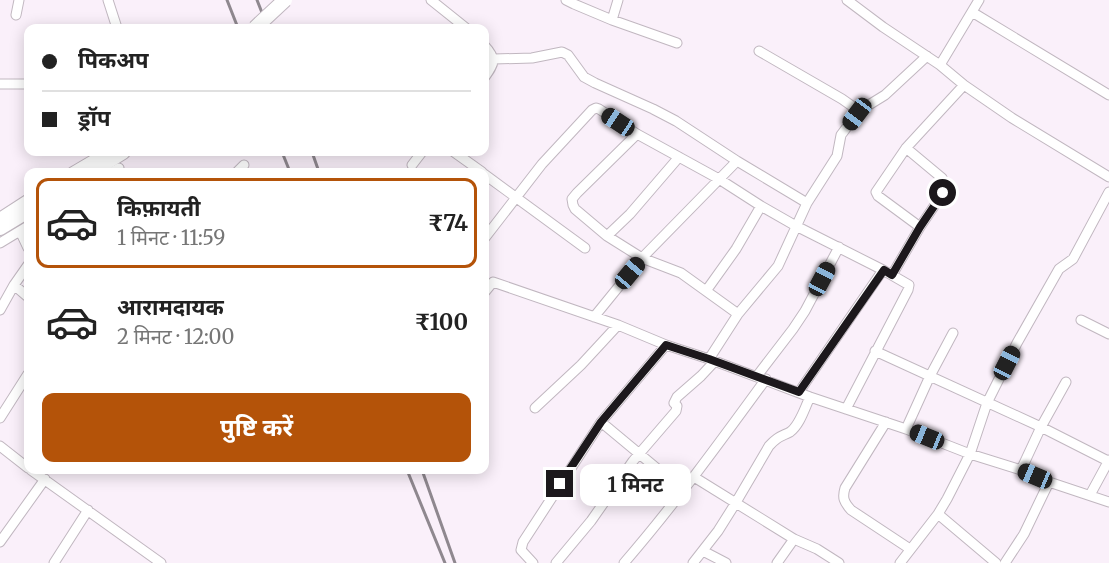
<!DOCTYPE html>
<html lang="hi">
<head>
<meta charset="utf-8">
<style>
	body { margin:0; font-family:Merriweather,"Noto Sans Devanagari",serif; background:#f2f2f2; color:#222; height:100vh; display:flex; flex-direction:column; font-size:22px; white-space:nowrap }
	* { box-sizing:border-box; margin:0 }
	p { font-size:20px; color:#767676 }
	.icon { flex:none; width:33px; height:33px; fill:none; stroke:currentColor; stroke-width:2; stroke-linecap:round; stroke-linejoin:round }
	.map { position:relative; flex:1; overflow:hidden }
	.panel { position:absolute; left:24px; top:168px; width:465px; height:306px; display:flex; flex-direction:column; background:#fff; border-radius:12px; box-shadow:0 3px 15px #0003 }
	.panel>* { flex:none }
	.banner { position:absolute; left:24px; top:24px; width:465px; height:132px; border-radius:12px; box-shadow:0 3px 15px #0003; display:grid; align-content:center; height:132px; padding:0 18px; background:#fff }
	.end { position:absolute; width:27px; height:27px; margin:-14px; border:8px solid #1c181c; background:#fff; box-shadow:0 0 0 3px #fff }
	.from { border-radius:50% }
	.bubble { position:absolute; height:42px; border-radius:12px; background:#fff; box-shadow:0 3px 15px #0003; font-size:20px; font-weight:700; line-height:42px; text-align:center }
	.car { position:absolute; width:18px; height:36px; margin:-18px -9px; border-radius:8px; box-shadow:0 0 4px 2px #0007; background:linear-gradient(#222 24%,#8ab4d8 0 40%,#222 0 76%,#8ab4d8 0 86%,#222 0) }
	.banner b { display:flex; align-items:center; gap:21px; height:57px; font-size:22px }
	.banner b+b { border-top:2px solid #e0e0e0 }
	.banner i { width:15px; height:15px; background:#222 }
	ul { padding:10px 0 0; list-style:none }
	li { display:flex; align-items:center; gap:18px; height:90px; margin:0 12px 9px; padding:0 6px; border:3px solid transparent; border-radius:12px }
	li div { flex:1 }
	li b { display:block; font-size:22px }
	li em { font-style:normal; font-weight:700 }
	li.current { border-color:#b45309 }
	li>.icon { width:54px; height:54px; stroke-width:1.5 }
	.action { display:flex; gap:12px; margin-top:auto; padding:12px 18px }
	.action a { flex:1; height:69px; border-radius:12px; background:#b45309; color:#fff; font-size:24px; font-weight:700; line-height:69px; text-align:center }
	.map>svg:first-child { display:block }
	.lines { fill:none; stroke-linecap:round; stroke-linejoin:round }
	.street-casing { stroke:#c1b7c0; stroke-width:11 }
	.primary-casing { stroke:#c1b7c0; stroke-width:16 }
	.street { stroke:#fff; stroke-width:9 }
	.primary { stroke:#fff; stroke-width:14 }
	.rail { stroke:#8f888f; stroke-width:3 }
	.primary-bridge-casing { stroke:#c1b7c0; stroke-width:16; stroke-linecap:butt }
	.primary-bridge { stroke:#fff; stroke-width:14 }
	.route { stroke:#1c181c; stroke-width:8 }
</style>
</head>
<body>
<div class="map">
<svg width="1109" height="563" viewBox="0 0 1109 563">
	<rect width="100%" height="100%" fill="#faf0fa"/>
	<g class="lines">
		<g class="street-casing">
			<path id="street" d="M108 0 117 28
				M431 0 466 28
				M566 0 574 4 612 20 677 43
				M847 0 883 27 940 65 964 85 1012 118 1109 177
				M972 12 1109 95
				M16 15 19 0
				M612 20 618 0
				M484 45C497 59 495 63 484 78
				M759 51 842 99 859 111
				M494 59 532 58 562 52 568 55 584 77 595 83 653 109 676 121 737 161 807 203
				M940 65 979 0
				M0 84H28
				M637 134 577 193 572 199 573 205 575 209 607 236 642 258 681 273 738 314
				M454 152 482 172
				M412 165 422 152
				M72 172 106 152
				M112 172 119 168
				M237 172 244 165
				M484 174 585 248
				M0 217 28 199
				M920 227 878 196 876 192 906 148 964 85
				M20 231 28 248
				M607 236 630 214 679 157
				M484 239 542 164 592 110 596 108 599 109 637 134 719 179 761 206 796 226 883 270 909 285 908 290 846 409
				M0 243 28 226
				M892 275 920 227 943 193 945 186 942 178 906 148
				M14 285 28 297
				M706 291 736 249 761 206
				M484 293 493 282 618 325 666 345 709 359 810 397 906 429 970 454 1021 470 1049 482 1109 502
				M0 310 14 285 28 265
				M594 317 642 258 737 161
				M1081 320 1109 334
				M875 351 1041 427 1108 461
				M709 359 738 314 778 266 807 203 837 156 841 135 859 111 885 95 927 56
				M757 376 793 329 805 311 839 247
				M799 392 883 270
				M535 408 581 365 618 325
				M0 418 28 374
				M601 422 684 491
				M886 422 845 488C842 498 844 502 851 510L910 549
				M906 429 930 376 953 333
				M0 446 28 468
				M31 470 161 563
				M1021 470 1041 427 1066 382
				M694 477 794 539
				M1090 495 1109 460
				M938 514 996 563
				M0 542 45 479
				M703 551 726 563
				M54 563 88 510
				M533 563 521 550 523 542 601 422 666 345
				M556 563 591 521 633 461 676 411 677 406 674 403 677 397 701 376 715 361
				M624 563C675 504 720 442 766 379
				M693 563 718 531 735 504 769 446C777 437 780 437 790 432 800 425 805 407 810 397
				M777 563 794 539 817 549 839 563
				M900 563 938 514 947 499 970 454 987 403 1017 343 1059 269 1073 259 1109 192
				M1005 563 1024 534 1049 482"/>
		</g>
		<g class="primary-casing">
			<path id="primary" d="M91 172 123 152
				M0 228 28 211"/>
		</g>
		<use href="#street" class="street"/>
		<use href="#primary" class="primary"/>
		<path class="rail" d="M227 0 238 28
			M257 0 268 28
			M282 152 290 172
			M312 152 319 172
			M407 470 445 563
			M422 470 455 563"/>
		<g class="primary-bridge-casing">
			<path id="primary-bridge" d="M255 28 285 0"/>
		</g>
		<use href="#primary-bridge" class="primary-bridge"/>
	</g>
	<g class="lines">
		<path class="route" d="M560 484 601 422 666 345 709 359 799 392 884 270 892 275 920 227 943 193"/>
	</g>
</svg>
<i class="end from" style="left:943px;top:193px"></i>
<i class="end" style="left:560px;top:484px"></i>
<div class="bubble" style="left:580px;top:464px;width:111px">1 मिनट</div>
<i class="car" style="left:857px;top:114px;rotate:217deg"></i>
<i class="car" style="left:618px;top:122px;rotate:303deg"></i>
<i class="car" style="left:630px;top:273px;rotate:40deg"></i>
<i class="car" style="left:822px;top:279px;rotate:28deg"></i>
<i class="car" style="left:1007px;top:363px;rotate:27deg"></i>
<i class="car" style="left:927px;top:437px;rotate:292deg"></i>
<i class="car" style="left:1035px;top:476px;rotate:293deg"></i>
<div class="banner">
<b><i class="from"></i>पिकअप</b>
<b><i></i>ड्रॉप</b>
</div>
<section class="panel">
<ul>
<li class="current"><svg class="icon" aria-label="car" viewBox="0 0 24 24"><path d="M5 17H2v-5l4-1 3-4h7l3 4 3 1v5h-3M9 17h6M6 11h13"/><circle cx="7" cy="17" r="2"/><circle cx="17" cy="17" r="2"/></svg><div><b>किफ़ायती</b><p>1 मिनट · 11:59</p></div><em>₹74</em></li>
<li><svg class="icon" aria-label="car" viewBox="0 0 24 24"><path d="M5 17H2v-5l4-1 3-4h7l3 4 3 1v5h-3M9 17h6M6 11h13"/><circle cx="7" cy="17" r="2"/><circle cx="17" cy="17" r="2"/></svg><div><b>आरामदायक</b><p>2 मिनट · 12:00</p></div><em>₹100</em></li>
</ul>
<div class="action"><a>पुष्टि करें</a></div>
</section>
</div>
</body>
</html>
